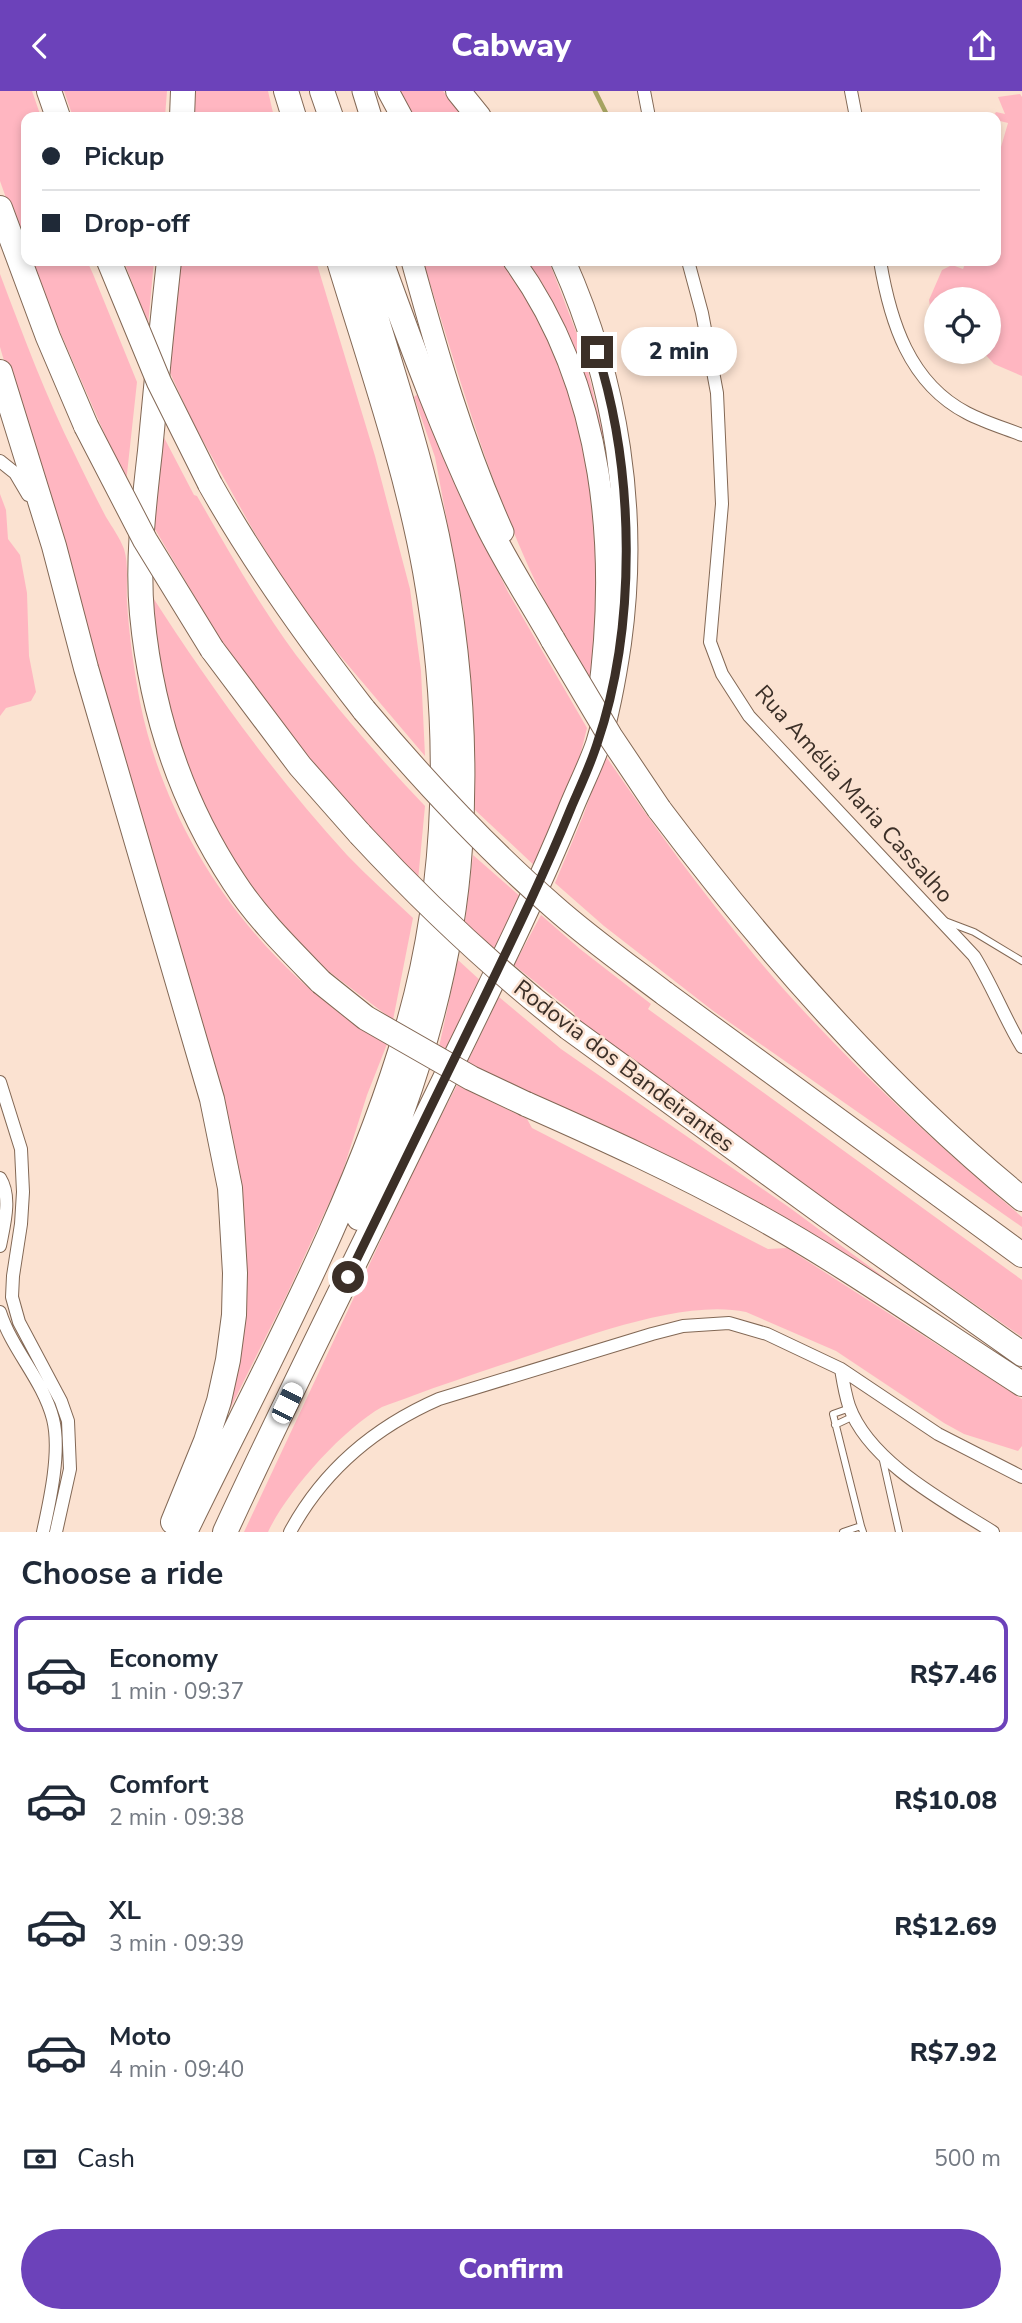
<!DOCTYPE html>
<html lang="en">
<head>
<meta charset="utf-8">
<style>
	body { margin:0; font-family:"Nunito Sans",sans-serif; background:#f6f6f7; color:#1f2937; height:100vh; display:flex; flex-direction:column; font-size:26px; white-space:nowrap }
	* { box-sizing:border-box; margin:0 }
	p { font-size:23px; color:#747a83 }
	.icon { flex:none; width:38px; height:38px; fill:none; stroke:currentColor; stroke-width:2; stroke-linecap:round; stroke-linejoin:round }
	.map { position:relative; height:1441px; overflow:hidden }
	.side { display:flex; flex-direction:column; background:#fff; flex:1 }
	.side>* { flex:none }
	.guide { position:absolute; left:21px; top:21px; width:980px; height:154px; border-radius:14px; box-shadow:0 4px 10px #0003; display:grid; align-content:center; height:154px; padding:0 21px; background:#fff }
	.tools { position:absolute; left:924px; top:196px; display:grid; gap:14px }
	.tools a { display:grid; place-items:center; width:77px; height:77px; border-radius:50%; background:#fff; box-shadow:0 4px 10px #0003; font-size:35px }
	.end { position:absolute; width:32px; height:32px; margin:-16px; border:9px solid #3b2f27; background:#fff; box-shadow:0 0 0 4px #fff }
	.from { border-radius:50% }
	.bubble { position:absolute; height:49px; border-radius:24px; background:#fff; box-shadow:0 4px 10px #0003; font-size:23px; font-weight:800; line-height:49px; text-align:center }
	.car { position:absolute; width:21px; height:42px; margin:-21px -10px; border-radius:9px; box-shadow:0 0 5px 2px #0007; background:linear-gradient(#fff 24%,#345 0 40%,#fff 0 76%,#345 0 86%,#fff 0) }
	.guide b { display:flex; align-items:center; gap:24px; height:66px; font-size:26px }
	.guide b+b { border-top:2px solid #e0e1e3 }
	.guide i { width:18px; height:18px; background:#1f2937 }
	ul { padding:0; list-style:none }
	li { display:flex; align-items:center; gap:21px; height:116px; margin:0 14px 10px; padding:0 7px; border:4px solid transparent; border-radius:14px }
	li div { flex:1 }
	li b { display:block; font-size:26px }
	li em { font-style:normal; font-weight:800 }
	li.active { border-color:#6c42ba }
	li>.icon { width:63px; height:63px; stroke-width:1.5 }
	h2 { padding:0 21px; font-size:32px; line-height:84px }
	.pay { display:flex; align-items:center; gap:18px; height:77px; padding:0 21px; font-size:26px }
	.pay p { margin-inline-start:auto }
	.button { display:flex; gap:14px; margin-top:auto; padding:14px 21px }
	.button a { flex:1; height:80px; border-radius:42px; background:#6c42ba; color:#fff; font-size:28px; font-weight:800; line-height:80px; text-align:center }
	header { display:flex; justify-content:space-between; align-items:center; height:91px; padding:0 21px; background:#6c42ba; color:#fff; font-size:32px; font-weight:800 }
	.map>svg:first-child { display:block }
	.green { fill:#ffb6c1 }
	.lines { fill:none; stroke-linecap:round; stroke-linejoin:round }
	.stream { stroke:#a5a360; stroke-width:4.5 }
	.service-casing { stroke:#826855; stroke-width:8 }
	.minor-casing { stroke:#826855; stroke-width:14 }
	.trunk-casing { stroke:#826855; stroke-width:23 }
	.motorway-casing { stroke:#826855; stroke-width:26 }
	.service { stroke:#fff; stroke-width:6 }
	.minor { stroke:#fff; stroke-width:12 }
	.trunk { stroke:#fff; stroke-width:21 }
	.motorway { stroke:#fff; stroke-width:24 }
	.motorway-bridge-casing { stroke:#826855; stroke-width:26; stroke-linecap:butt }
	.motorway-bridge { stroke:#fff; stroke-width:24 }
	.route { stroke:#3b2f27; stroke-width:9 }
	.labels { text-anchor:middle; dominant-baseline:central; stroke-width:5; stroke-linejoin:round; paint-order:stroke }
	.street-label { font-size:23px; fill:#3b2f27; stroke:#fbe2d1 }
</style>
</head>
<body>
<header><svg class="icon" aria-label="back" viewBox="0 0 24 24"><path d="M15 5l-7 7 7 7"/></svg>Cabway<svg class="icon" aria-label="share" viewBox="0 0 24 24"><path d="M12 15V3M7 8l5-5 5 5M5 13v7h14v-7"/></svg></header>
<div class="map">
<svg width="1022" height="1441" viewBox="0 0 1022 1441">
	<rect width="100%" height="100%" fill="#fbe2d1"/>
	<path class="green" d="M0 0H32L41 26H26V163L0 90Z
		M64 0H167L165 26H73Z
		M191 0H268L274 26H189Z
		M394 0H443L465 26H411Z
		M1020 3 1022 6V285L994 273 983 261H989V208H936V230L932 228 929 209 942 179 952 174 963 178 966 170H996V73L1008 32 1000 30 994 24 996 21 1005 23 998 6Z
		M29 170H87L93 183 137 291 126 392Z
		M124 170H154L148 234Z
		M175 170H316L375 365 410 498 421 580 425 665 325 547 284 490 253 439 193 332 166 273Z
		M423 170H507L568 284 597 420 595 595C581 572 565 549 553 526 494 414 461 290 423 170Z
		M522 170H549L583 259 604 347 598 349Z
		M0 183C23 244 46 306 75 364 85 385 95 405 106 426 112 436 120 447 124 458 129 473 126 495 127 511 129 544 134 578 140 611 168 751 263 882 387 953L367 1004 341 1086 288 1201 230 1318H225L242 1150 66 483 0 256Z
		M418 303 477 438 508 501 587 637 579 669 537 777 475 719 473 619 463 516 435 366 414 306Z
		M158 335 194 404 197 405C228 459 259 514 296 564 336 616 379 667 425 715L418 789 325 690 204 527 203 520 152 433Z
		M0 403 6 419 8 448 20 464 27 502 29 565 36 601 31 610 6 617 0 625Z
		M150 502C209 594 273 683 347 764 368 786 391 806 413 827L393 929 319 873 249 797 200 711 165 608Z
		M605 664C652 733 701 800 755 865 835 960 927 1045 1022 1126V1136L712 919 604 835 555 792 583 725Z
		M473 764 523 808 498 861 465 831Z
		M541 824 580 858 651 913 648 918 1022 1189V1246L794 1087 577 929 574 922 514 874Z
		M458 869 482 891 448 961 439 956Z
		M499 906 561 958 790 1117 904 1201 813 1146 536 1004 467 972Z
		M457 994 527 1028 532 1037 768 1158 787 1157 1022 1308V1355L1018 1360 964 1343 944 1332 836 1260 746 1221C678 1206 564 1254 498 1275 469 1285 441 1294 412 1305 403 1309 391 1312 382 1316 343 1338 287 1400 268 1441H244L416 1074Z"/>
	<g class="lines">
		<path class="stream" d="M595 0 608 26"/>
		<g class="service-casing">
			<path id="service" d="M945 830 974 841 1022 870
				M850 1317 833 1323 861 1435
				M835 1334 854 1325
				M882 1365 899 1441
				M843 1441 861 1435 863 1441"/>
		</g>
		<g class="minor-casing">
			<path id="minor" d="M644 0 649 26
				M851 0 856 26
				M688 170 702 222 717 302 722 413 710 551 722 583 749 625 974 865C992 894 1004 926 1022 956
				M880 170C890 230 909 292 967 322 984 331 1004 337 1022 344
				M0 370 15 382 28 404
				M0 991 21 1058 23 1101 21 1133 13 1185 12 1206 19 1231 61 1310 68 1330 70 1378 56 1441
				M0 1087C12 1106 4 1134 0 1155
				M0 1221C12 1259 43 1289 53 1328 61 1360 50 1409 43 1441
				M841 1278C843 1290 845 1303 849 1315 869 1371 945 1411 993 1441
				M290 1441C324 1378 375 1336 439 1308L652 1243 683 1235 729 1232 767 1243 841 1278 938 1343 1022 1386"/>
		</g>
		<g class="trunk-casing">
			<path id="trunk" d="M363 0 371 26
				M388 0 402 26
				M412 170C437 261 464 355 503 441
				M514 170C605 296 619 461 598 610"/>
		</g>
		<g class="motorway-casing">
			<path id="motorway" d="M49 0 58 26
				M286 0 294 26
				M322 0 331 26
				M458 0 479 26
				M182 26 183 0
				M0 117 48 246 86 335
				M169 170C162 233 156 296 150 360 144 413 137 469 142 523 151 619 181 711 234 791 258 828 290 859 321 891
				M359 170C386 261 417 352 437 445 458 546 467 653 460 756 452 884 411 1011 359 1127
				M381 170C413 259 446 348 487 433 507 474 531 510 553 549
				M0 281 54 455 86 577 212 1008 230 1097 235 1182 234 1224 228 1269 219 1310 206 1350 173 1431
				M210 393C255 473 308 547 364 619
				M212 558 300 675 360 743
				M659 718C766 860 884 995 1022 1108
				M664 902 1022 1164
				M569 937 827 1125 1022 1263
				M526 1013C603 1047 678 1081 752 1122 845 1173 933 1236 1022 1293
				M185 1441C264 1278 356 1113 407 938 450 790 452 631 425 480 406 375 370 272 339 170
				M225 1441C298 1283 377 1128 453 971 493 889 534 807 569 722 578 699 590 676 598 653 608 620 614 586 619 552 637 421 617 291 563 170"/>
		</g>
		<use href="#service" class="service"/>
		<use href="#minor" class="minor"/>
		<use href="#trunk" class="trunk"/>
		<use href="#motorway" class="motorway"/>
		<g class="motorway-bridge-casing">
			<path id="motorway-bridge" d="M109 170 159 291 210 393
				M86 335 145 449 212 558
				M553 549 610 645 659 718
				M364 619C423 689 485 756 554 816 589 847 627 874 664 902
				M360 743C425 813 494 878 569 937
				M321 891 366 927 471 987 526 1013"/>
		</g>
		<use href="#motorway-bridge" class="motorway-bridge"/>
	</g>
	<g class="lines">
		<path class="route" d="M348 1186C394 1093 439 998 485 905 515 843 545 781 571 717 580 696 590 675 597 653 637 535 635 380 597 261"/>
	</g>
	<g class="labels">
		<g class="street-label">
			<text transform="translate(854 703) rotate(48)">Rua Amélia Maria Cassalho</text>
			<text transform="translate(624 975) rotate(37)">Rodovia dos Bandeirantes</text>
		</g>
	</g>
</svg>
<div class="tools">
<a><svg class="icon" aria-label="locate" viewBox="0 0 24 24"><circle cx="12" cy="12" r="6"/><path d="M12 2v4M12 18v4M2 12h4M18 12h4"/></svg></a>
</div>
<i class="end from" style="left:348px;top:1186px"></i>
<i class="end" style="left:597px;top:261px"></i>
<div class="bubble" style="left:621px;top:236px;width:116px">2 min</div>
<i class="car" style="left:287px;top:1312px;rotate:26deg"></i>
<div class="guide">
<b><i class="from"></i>Pickup</b>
<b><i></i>Drop-off</b>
</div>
</div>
<section class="side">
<h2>Choose a ride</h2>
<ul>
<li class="active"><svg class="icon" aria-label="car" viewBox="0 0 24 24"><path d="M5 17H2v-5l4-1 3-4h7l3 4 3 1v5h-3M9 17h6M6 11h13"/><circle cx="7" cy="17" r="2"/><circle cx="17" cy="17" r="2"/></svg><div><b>Economy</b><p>1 min · 09:37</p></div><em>R$7.46</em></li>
<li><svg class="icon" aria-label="car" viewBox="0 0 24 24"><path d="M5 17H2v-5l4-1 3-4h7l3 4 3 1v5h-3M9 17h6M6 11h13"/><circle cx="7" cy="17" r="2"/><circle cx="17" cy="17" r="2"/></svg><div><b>Comfort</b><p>2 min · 09:38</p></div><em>R$10.08</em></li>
<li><svg class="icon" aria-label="car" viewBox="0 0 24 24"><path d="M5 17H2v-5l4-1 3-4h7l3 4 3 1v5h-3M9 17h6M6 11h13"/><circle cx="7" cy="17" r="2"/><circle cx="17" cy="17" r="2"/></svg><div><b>XL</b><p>3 min · 09:39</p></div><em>R$12.69</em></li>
<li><svg class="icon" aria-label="car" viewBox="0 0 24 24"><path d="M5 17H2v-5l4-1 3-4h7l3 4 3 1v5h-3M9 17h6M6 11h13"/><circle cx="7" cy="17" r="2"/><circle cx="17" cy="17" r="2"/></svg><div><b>Moto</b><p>4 min · 09:40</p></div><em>R$7.92</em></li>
</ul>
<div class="pay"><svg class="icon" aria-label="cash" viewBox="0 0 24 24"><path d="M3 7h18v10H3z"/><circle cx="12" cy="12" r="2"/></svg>Cash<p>500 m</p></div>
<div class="button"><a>Confirm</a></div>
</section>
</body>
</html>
